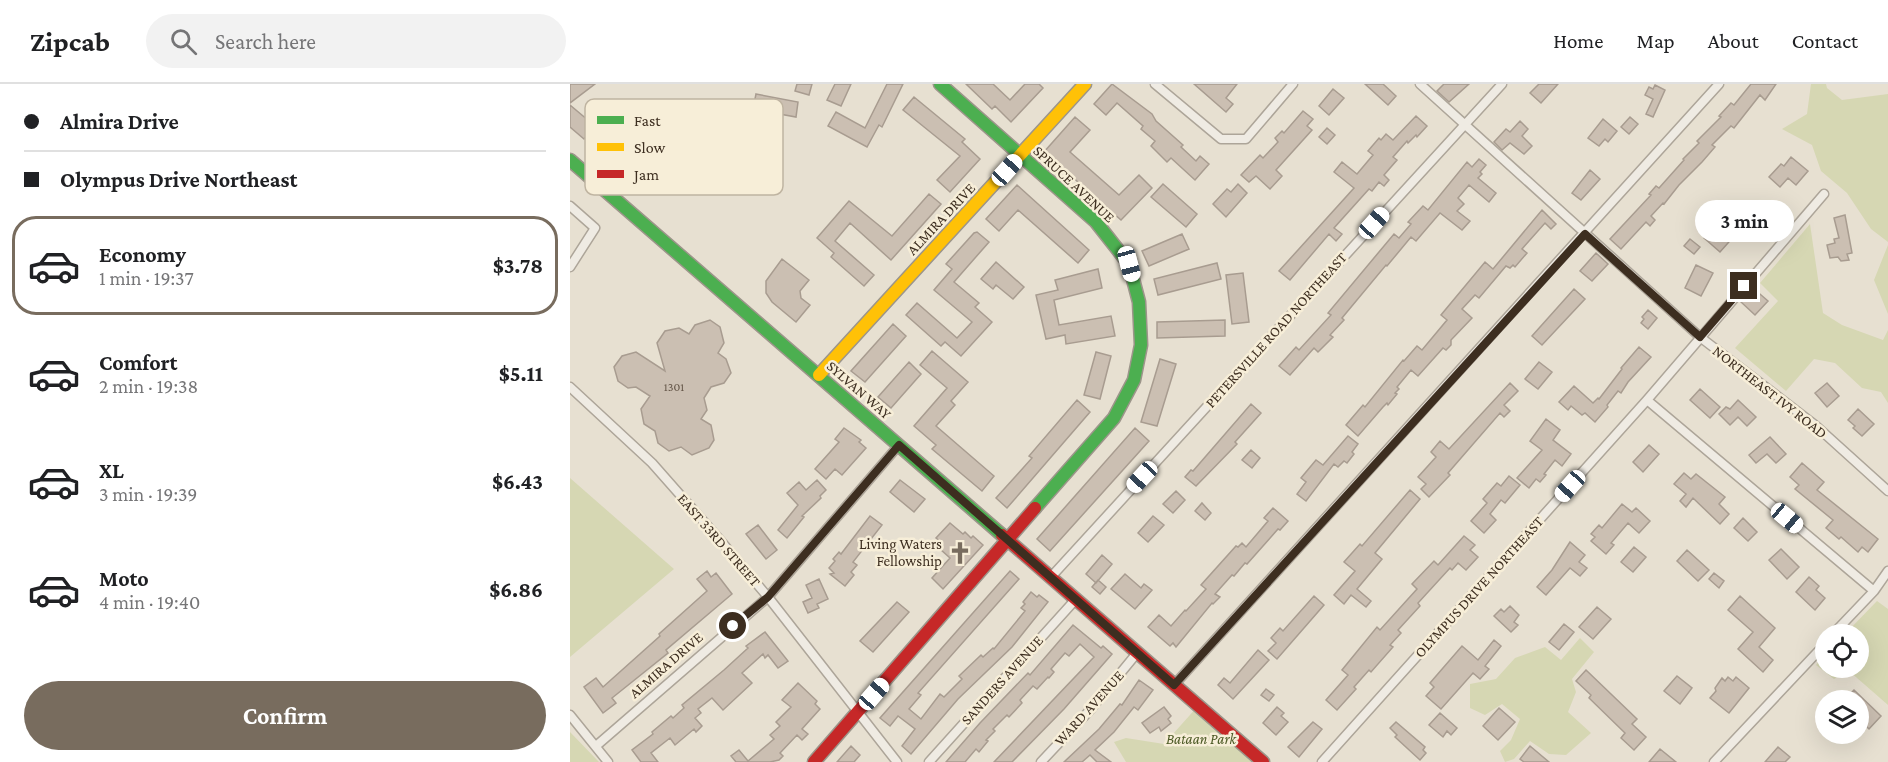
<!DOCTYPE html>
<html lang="en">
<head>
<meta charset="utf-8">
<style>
	body { margin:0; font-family:"Crimson Pro",serif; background:#f2f2f2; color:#202124; height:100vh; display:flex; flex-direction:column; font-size:22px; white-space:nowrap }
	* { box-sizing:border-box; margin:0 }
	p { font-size:20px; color:#757577 }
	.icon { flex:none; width:33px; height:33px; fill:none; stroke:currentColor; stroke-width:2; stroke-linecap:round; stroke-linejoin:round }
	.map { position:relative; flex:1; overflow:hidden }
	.sheet { display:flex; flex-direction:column; background:#fff; width:570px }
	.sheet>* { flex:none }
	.top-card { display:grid; align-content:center; height:132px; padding:0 24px; background:#fff }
	.controls { position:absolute; left:1245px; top:540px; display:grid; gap:12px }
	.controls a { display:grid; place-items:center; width:54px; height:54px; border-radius:50%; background:#fff; box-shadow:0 6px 24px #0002; font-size:30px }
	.end { position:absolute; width:27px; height:27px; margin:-14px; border:8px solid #3d2e20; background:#fff; box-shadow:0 0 0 3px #fff }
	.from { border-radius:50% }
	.bubble { position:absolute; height:42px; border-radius:21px; background:#fff; box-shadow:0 6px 24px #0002; font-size:20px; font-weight:700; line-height:42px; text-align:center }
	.car { position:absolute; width:18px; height:36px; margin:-18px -9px; border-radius:8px; box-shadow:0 0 4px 2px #0007; background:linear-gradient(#fff 24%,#345 0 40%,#fff 0 76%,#345 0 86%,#fff 0) }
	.top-card b { display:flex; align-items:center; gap:21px; height:57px; font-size:22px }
	.top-card b+b { border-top:2px solid #e0e0e0 }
	.top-card i { width:15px; height:15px; background:#202124 }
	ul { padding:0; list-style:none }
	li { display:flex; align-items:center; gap:18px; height:99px; margin:0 12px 9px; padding:0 12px; border:3px solid transparent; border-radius:24px }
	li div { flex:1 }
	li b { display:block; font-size:22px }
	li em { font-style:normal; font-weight:700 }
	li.on { border-color:#786c5e }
	li>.icon { width:54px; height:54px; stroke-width:1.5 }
	.button { display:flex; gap:12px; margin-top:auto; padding:12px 24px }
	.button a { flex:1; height:69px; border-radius:36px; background:#786c5e; color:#fff; font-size:24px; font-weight:700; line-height:69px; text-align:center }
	header { display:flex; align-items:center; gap:36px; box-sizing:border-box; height:84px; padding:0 30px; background:#fff; border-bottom:2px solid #e0e0e0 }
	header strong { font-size:28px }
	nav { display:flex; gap:33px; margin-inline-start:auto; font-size:21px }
	.search { width:420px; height:54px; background:#f2f2f2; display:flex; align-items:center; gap:15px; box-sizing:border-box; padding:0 21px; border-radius:33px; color:#757577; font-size:22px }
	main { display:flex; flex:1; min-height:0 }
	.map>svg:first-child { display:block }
	.green { fill:#d6d7b3 }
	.building { fill:#cbbfb2; stroke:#a89c90; stroke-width:1.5 }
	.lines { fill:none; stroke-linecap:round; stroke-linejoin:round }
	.street-casing { stroke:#ada599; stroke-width:11 }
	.fast-casing { stroke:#9c958a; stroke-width:15 }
	.slow-casing { stroke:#9c958a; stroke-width:15 }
	.jam-casing { stroke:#9c958a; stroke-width:15 }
	.street { stroke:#efebe3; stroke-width:8 }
	.fast { stroke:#4caf50; stroke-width:12 }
	.slow { stroke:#ffc107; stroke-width:12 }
	.jam { stroke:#c62828; stroke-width:12 }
	.route { stroke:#3d2e20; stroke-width:8 }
	.labels { text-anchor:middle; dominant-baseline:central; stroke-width:5; stroke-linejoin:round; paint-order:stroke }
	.number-label { font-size:12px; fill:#605244 }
	.street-label { font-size:15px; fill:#3d2e20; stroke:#f7eed8 }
	.poi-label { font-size:15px; fill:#3d2e20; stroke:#f7eed8; text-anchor:end }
	.park-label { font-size:15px; font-style:italic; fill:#4d5a26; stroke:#f7eed8 }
	.key { fill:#f7eed8; stroke:#bfb4a1; stroke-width:1.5 }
	.key-label { font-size:16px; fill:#3d2e20 }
</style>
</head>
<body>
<header>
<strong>Zipcab</strong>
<div class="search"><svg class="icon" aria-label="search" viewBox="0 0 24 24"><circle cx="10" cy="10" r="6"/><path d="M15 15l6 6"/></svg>Search here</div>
<nav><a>Home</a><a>Map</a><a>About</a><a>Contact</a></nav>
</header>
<main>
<section class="sheet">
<div class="top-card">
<b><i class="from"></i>Almira Drive</b>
<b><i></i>Olympus Drive Northeast</b>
</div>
<ul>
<li class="on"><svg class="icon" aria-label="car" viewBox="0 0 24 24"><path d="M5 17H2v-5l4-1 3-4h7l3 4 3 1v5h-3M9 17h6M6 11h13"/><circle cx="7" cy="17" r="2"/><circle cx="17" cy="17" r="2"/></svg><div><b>Economy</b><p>1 min · 19:37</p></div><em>$3.78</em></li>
<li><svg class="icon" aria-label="car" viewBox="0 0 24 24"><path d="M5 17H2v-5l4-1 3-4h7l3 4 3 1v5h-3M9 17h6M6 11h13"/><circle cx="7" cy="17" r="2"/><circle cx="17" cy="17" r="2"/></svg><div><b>Comfort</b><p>2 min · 19:38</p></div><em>$5.11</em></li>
<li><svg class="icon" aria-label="car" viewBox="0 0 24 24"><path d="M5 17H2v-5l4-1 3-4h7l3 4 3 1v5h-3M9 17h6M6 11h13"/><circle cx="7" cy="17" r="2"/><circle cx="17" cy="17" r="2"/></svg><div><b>XL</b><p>3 min · 19:39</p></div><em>$6.43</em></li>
<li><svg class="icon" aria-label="car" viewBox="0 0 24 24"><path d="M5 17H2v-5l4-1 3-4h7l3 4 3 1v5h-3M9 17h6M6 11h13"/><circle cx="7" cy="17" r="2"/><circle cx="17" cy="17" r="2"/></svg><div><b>Moto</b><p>4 min · 19:40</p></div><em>$6.86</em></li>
</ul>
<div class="button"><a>Confirm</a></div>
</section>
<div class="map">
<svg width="1318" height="678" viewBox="0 0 1318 678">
	<rect width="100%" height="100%" fill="#e7e0d1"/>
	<path class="green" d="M1241 0H1256L1257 4 1272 16 1318 10V158L1301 145 1277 109 1251 87 1242 61 1212 45 1237 30Z
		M1240 140 1253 229 1272 241 1313 256 1318 246V319L1311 308 1292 304 1265 279 1244 275 1216 307 1165 264 1208 217 1190 199Z
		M1318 161V230L1304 196Z
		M0 394 104 485 0 573Z
		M1307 517 1318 525V621L1279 587 1264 595 1246 581 1255 571 1256 584H1288V550H1275Z
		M1010 554 1024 568 1002 595 1006 608 998 628 1021 649 996 671 979 670 960 657 944 675 935 678 930 667 941 656 950 635 932 620 915 631 900 624V600L926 595 945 574 975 563 991 576Z
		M628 622 693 678H556L544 658 556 654 594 660Z
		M0 648 29 678H0Z"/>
	<path class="building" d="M0 0H25L0 19Z
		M227 0H242L239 11 225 7Z
		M265 0H281L271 22 257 16Z
		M317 0H333L312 43 309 41 297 63 258 42 266 28 295 44Z
		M396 0H423L440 16 455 0H469L473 4 441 38 425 22 422 25Z
		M542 0 582 30 586 37 613 61 611 63 626 77 630 72 639 80 625 96 601 74 597 78 581 62 585 57 571 45 573 42 547 19 536 31 524 20Z
		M624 0H667L656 14 663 20 656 28Z
		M795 0H813L826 12 818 21Z
		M874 0H899L879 18 867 7Z
		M969 0H988L971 19 960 9Z
		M1181 0H1206L1195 16 1190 11 1164 44 1161 42 1142 61 1145 63 1132 78 1109 101 1094 120 1093 119 1081 132 1085 136 1080 142 1076 138 1051 165 1040 155 1081 111 1079 110 1086 102 1089 104 1114 76 1113 75 1129 59 1127 57 1151 33 1149 32 1161 19 1164 21Z
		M1085 1 1095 6 1083 33 1076 30 1083 15 1075 11 1079 3 1083 5Z
		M763 5 774 14 759 31 749 22Z
		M186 10 228 18 226 33 183 25Z
		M344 13 395 55 392 58 410 75 380 108 367 96 390 72 333 26Z
		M0 21 25 42 14 55 0 43Z
		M733 27 743 35 737 42 742 46 706 86 712 92 700 105 686 92 679 98 671 91 690 71 693 74 708 58 705 54 712 47 714 49Z
		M846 32 857 42 847 53 846 51 838 59 837 57 823 73 827 76 814 91 819 96 814 102 809 98 802 107 799 105 764 144 772 150 766 157 759 150 720 196 709 187 784 104 764 88 772 78 787 90 803 71 798 67 809 54 811 56 816 50 823 56Z
		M505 33 520 46 500 68 549 111 569 91 582 104 551 136 474 68Z
		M1060 33 1068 40 1059 50 1051 43Z
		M1033 35 1047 47 1038 58 1035 55 1029 62 1018 54Z
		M950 37 958 45 952 52 962 62 954 70 940 59 932 66 924 58 936 45 940 48Z
		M757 44 765 51 757 60 749 53Z
		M1221 73 1238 87 1226 101 1218 94 1210 103 1199 93 1211 80 1214 82Z
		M909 75 916 81 910 88 912 90 908 94 926 109 919 118 899 101 888 114 894 120 887 127 900 137 892 146 870 129 846 157 841 153 817 182 816 181 772 234 774 236 760 251 763 253 748 268 744 264 720 291 709 282 726 263 729 266 761 231 758 229 824 150 829 154 841 140 838 138 853 122 858 126 897 78 902 83Z
		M1020 86 1030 95 1011 116 1002 109Z
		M593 100 627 130 616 143 581 113Z
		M668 100 677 109 656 133 643 120 657 105 661 108Z
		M447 101 519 166 508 179 448 126 429 147 416 135Z
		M359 110 371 120 321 176 280 139 265 157 304 191 294 202 261 173 264 169 247 154 279 117 322 152Z
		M972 126 986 140 981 145 975 139 952 165 957 169 945 183 943 181 940 184 936 182 909 214 905 211 892 225 902 234 881 256V261L876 266 873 264 848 292 841 286 827 303 829 305 825 309 827 310 818 321 817 319 813 323 788 352 776 341 793 321 795 323 833 276 834 277 847 262 852 266 877 236 871 231 915 178 923 185Z
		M1275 131 1282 169 1277 170 1279 176 1271 177 1268 173 1260 174 1257 161 1265 159 1264 155 1269 154 1264 134Z
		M1151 135 1161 144 1169 135 1178 144 1170 153 1166 150 1150 168 1134 154Z
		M407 148 419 158 384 198 409 219 405 223 422 238 391 272 375 258 371 262 336 231 347 219 387 254 402 238 364 206 382 185 376 180 404 149Z
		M612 150 619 165 579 182 572 167Z
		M1120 155 1130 163 1124 170 1114 162Z
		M1026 169 1038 180 1022 197 1010 187Z
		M212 175 239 196 230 207 231 214 240 221 226 238 202 218 196 209V197Z
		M426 178 454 203 443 215 426 201 423 205 411 195Z
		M647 179 651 195 588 211 584 195Z
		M1126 181 1143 189 1131 212 1115 204Z
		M528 185 532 204 484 216 489 241 541 232 545 252 496 260 495 251 476 255 466 211 488 206 485 196Z
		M673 189 679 238 662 240 656 191Z
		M1183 204 1198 217 1185 231 1171 218Z
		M1004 205 1015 215 972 261 962 252Z
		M1078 226 1087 234 1078 245 1071 239 1074 235 1072 233Z
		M140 236 150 243 154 259 148 269 156 275 161 289 154 299 141 303 134 314 137 326 131 335 141 341 144 356 139 364 122 371 111 363 99 367 88 359 85 347 74 340 71 325 80 312 66 303 58 304 48 297 44 283 52 272 66 268 95 287 87 259 95 247 109 244 119 250 125 241Z
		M655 236V252L587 254V238Z
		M323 240 336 252 295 298 281 287Z
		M1069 263 1081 273 1058 298 1051 309 1048 307 1037 321 1038 323 1025 338 1015 329 1012 331 1001 322 998 326 989 318 1004 302 1023 319 1028 314 1029 315 1052 285 1051 284Z
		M362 267 398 298 381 317 385 321 366 342 424 392 412 407 362 365 366 361 344 342 377 304 350 281Z
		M526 268 541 272 530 315 514 311Z
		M590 275 606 280 587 342 571 338Z
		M339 278 351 290 321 324 308 313Z
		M969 278 982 288 968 305 955 295Z
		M940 299 948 307 934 321 940 327 934 333 930 329 878 389 880 391 859 413 851 405 856 400 848 393 866 373 861 368 870 357 879 365Z
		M1257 299 1269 312 1257 323 1245 309Z
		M1130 305 1150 323 1140 334 1120 316Z
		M507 316 520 328 437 424 426 414 462 374 459 372Z
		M1168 316 1186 333 1177 342 1168 333 1160 341 1149 330 1156 323 1160 325Z
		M681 320 691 329 665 358 667 360 626 402 615 393 621 386 623 387Z
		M1288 325 1304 340 1292 352 1283 344 1285 342 1278 336Z
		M976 335 990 346 983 356 1001 370 992 382 985 376 974 390 976 391 970 398 966 395 959 404 947 394 972 366 960 357Z
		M274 344 291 356 289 358 296 364 272 391 265 385 256 395 245 385 269 358 265 355Z
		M565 344 579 357 480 467 467 455Z
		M778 352 788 360 782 368 784 370 777 379 774 377 768 383 764 380 736 417 727 410 736 398 731 394 746 376 753 381Z
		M1200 353 1216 370 1206 379 1197 370 1186 379 1179 371Z
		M1079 361 1089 370 1073 388 1063 378Z
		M681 366 690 374 682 384 672 376Z
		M1232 379 1254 398 1247 406 1308 455 1298 468 1292 463 1288 468 1271 453 1269 455 1256 444 1263 436 1225 405 1229 401 1220 393Z
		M1114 389 1121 395 1126 390 1155 413 1149 420 1159 430 1150 440 1123 414 1116 423 1110 417 1116 410 1104 400Z
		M939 392 950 401 935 419 931 416 920 430 926 436 914 449 901 437 917 419 913 415 927 399 931 402Z
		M247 396 256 406 250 412 251 414 232 432 234 433 217 454 208 446 228 421 217 409 229 398 236 406Z
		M330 396 355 415 344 428 320 408Z
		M840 406 850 415 805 469 812 475 787 505 801 517 796 523 781 511 774 520 764 511 785 487 774 478 790 460 792 462Z
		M606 407 615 416 603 429 593 420Z
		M632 419 641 429 635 436 625 427Z
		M1052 420 1062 428 1066 424 1080 437 1069 449 1058 439 1041 459 1044 461 1036 470 1021 457 1025 453 1021 450 1029 441 1032 444Z
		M703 424 718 437 710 446 708 445 677 480 675 479 664 492 662 491 645 510 650 513 643 520 642 519 606 563 603 559 600 562 578 543 589 531 601 542 615 526 616 527 636 505 631 501 666 462 668 463 672 459 676 463 698 437 694 434Z
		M300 432 312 441 283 478 287 481 281 488 284 491 275 502 260 490 264 489 259 484 265 477 263 475 269 468 271 470Z
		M583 432 594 441 578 458 568 449Z
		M1173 434 1187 448 1178 457 1164 444Z
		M380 439 393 450 395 448 401 454 403 452 413 461 373 505 362 494 380 474 369 464 372 459 366 454Z
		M188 441 207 466 196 475 176 450Z
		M894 452 905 461 900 466 908 473 896 486 888 479 882 486 880 484 848 519 850 522 828 546 831 549 820 561 823 563 801 588 799 586 784 603 786 605 767 626 756 616 778 591 772 586 807 543 810 546 847 505 842 500 864 477 868 481Z
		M1000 458 1015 471 1009 478 1017 484 1010 492 1000 484 976 511 967 503 982 486Z
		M1064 463 1076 473 1063 488 1051 478Z
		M1211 465 1229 483 1217 495 1199 476Z
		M1117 466 1139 486 1128 497 1107 477Z
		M532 471 542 480 526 499 516 490Z
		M137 487 141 493 146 489 162 510 96 566 98 569 42 614 46 619 33 629 14 603 26 594 33 603 90 552 89 550 137 507 127 495Z
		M440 487 449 495 348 609 351 611 339 625 351 635 370 610 374 613 392 595 389 592 411 571 413 573 423 564 424 565 455 527 451 524 455 520 453 518 461 508 467 513 469 511 478 518 442 563 388 615 341 670 332 662 345 645 328 632 320 642 310 634Z
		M1144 489 1154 497 1149 504 1139 495Z
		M555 490 571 504 574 500 582 506 565 525 541 505Z
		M1239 493 1249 502 1246 506 1255 514 1245 526 1226 508Z
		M249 495 258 515 247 520 249 524 238 529 233 518 242 514 236 501Z
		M528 496 536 503 530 510 522 503Z
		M744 512 754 521 707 575 698 567 706 559 701 554 710 544 713 547Z
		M1170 512 1205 544 1189 563 1203 576 1193 588 1168 565 1183 548 1158 526Z
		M327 518 339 528 303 568 290 557Z
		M940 522 949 531 944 538 948 541 941 548 924 532 931 525 934 528Z
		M1027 523 1041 535 1023 555 1009 543Z
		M994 540 1004 548 989 566 979 558Z
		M503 541 531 564 533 562 542 570 494 625 442 678H424L524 573 510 560 499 572 495 569 481 585 484 588 479 594 478 593 467 605 463 602 450 616 452 619 439 633 437 631 423 645 425 647 416 656 418 657 409 668 406 665 395 678H376L410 639 458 589 460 591Z
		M195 548 218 577 208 584 198 571 195 574 193 570 172 589 182 599 153 626 142 614 128 625 131 629 125 634 132 642 126 648 124 645 105 661 100 654 81 669 88 678H71L62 666 83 650 82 648 101 632 103 634 114 624 112 621 154 586 178 564 176 562Z
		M924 556 931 562 915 582 919 585 910 595 903 589 871 625 856 612 864 603 860 599 892 562 908 576Z
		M688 566 699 576 663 615 648 601 654 594 660 599Z
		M1016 586 1067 635 1062 640 1076 653 1064 666 1051 654 1055 649 1019 614 1021 611 1006 597Z
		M1107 592 1122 604 1110 620 1094 607Z
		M1158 593 1163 597 1166 593 1179 604 1159 629 1140 614 1146 607 1145 604 1152 594 1155 597Z
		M569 596 583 606 568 626 564 623 544 648 525 666 541 678H527L520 671 512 678H494L529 645 550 620 552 621Z
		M228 599 247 617 245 620 250 625 232 645 238 650 232 656 227 651 210 669 213 672 209 676 200 678H166L161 672 169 666 178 677 204 655 200 651 210 642 206 638 221 623 212 616Z
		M696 605 704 611 699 617 691 611Z
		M1284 606 1311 632 1299 645 1296 642 1288 650V616H1274Z
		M594 623 601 632 598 635 601 639 591 647 589 643 580 649 572 639Z
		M707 623 714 629 711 632 718 638 706 651 693 639Z
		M929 624 945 638 928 656 913 642Z
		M870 629 887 644 881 651 877 647 873 653 859 641Z
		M743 638 752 645 729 673 718 663Z
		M826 638 855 663 853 666 856 669 850 676 825 653 827 651 820 644Z
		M281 662 290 671 284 678H267Z
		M960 662 979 678H954L950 675Z
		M1208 663 1220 673 1215 678H1195Z
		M1090 665 1106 678H1079Z"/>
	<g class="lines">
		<g class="street-casing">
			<path id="street" d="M585 0 651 55H676L723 0
				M850 0 1130 253 1245 341 1318 407
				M0 122 25 144 0 183
				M0 303 82 379 149 455 198 513 327 678
				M1077 316 1304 507
				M481 493 932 0
				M1263 550 1304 507 1318 487
				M604 601 1149 0
				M0 631 38 678
				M26 662 198 513 329 361
				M359 678 506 515
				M471 678 521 625 567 569
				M752 678 1077 316 1254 110
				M1144 678 1256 559"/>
		</g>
		<g class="fast-casing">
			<path id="fast" d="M370 0 526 138 559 180 569 218 571 261 564 296 544 334 465 424
				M0 76 432 451"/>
		</g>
		<g class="slow-casing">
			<path id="slow" d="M249 291 515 0"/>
		</g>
		<g class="jam-casing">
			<path id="jam" d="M432 451 693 678
				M244 678 465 424"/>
		</g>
		<use href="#street" class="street"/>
		<use href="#fast" class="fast"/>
		<use href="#slow" class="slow"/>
		<use href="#jam" class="jam"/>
	</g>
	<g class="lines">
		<path class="route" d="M163 542 198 513 329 361 604 601 1015 150 1130 253 1174 202"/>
	</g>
	<defs>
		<g id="church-bare" transform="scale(1.8)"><path d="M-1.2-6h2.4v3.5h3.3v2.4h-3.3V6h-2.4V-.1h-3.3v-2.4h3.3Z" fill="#786c5e" stroke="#f7eed8" stroke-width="2.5" paint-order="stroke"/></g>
	</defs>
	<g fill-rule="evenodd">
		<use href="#church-bare" x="390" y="469"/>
	</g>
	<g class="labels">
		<g class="number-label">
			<text x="104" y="303">1301</text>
		</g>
		<g class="street-label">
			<text transform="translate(504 100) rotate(43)">SPRUCE AVENUE</text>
			<text transform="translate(371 135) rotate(-47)">ALMIRA DRIVE</text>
			<text transform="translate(706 246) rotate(-48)">PETERSVILLE ROAD NORTHEAST</text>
			<text transform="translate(289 306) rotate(41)">SYLVAN WAY</text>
			<text transform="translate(1200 308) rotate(38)">NORTHEAST IVY ROAD</text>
			<text transform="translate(149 456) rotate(49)">EAST 33RD STREET</text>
			<text transform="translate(909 503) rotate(-48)">OLYMPUS DRIVE NORTHEAST</text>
			<text transform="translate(96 581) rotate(-41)">ALMIRA DRIVE</text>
			<text transform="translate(432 596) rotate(-48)">SANDERS AVENUE</text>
			<text transform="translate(519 624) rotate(-48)">WARD AVENUE</text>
		</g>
		<g class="poi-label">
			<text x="372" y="460">Living Waters<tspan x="372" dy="17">Fellowship</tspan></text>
		</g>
		<g class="park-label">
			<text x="631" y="655">Bataan Park</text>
		</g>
	</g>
	<rect x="15" y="15" width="198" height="96" rx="9" class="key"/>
	<rect x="27" y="32" width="27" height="8" fill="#4caf50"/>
	<rect x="27" y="59" width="27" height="8" fill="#ffc107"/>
	<rect x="27" y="86" width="27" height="8" fill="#c62828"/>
	<g class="key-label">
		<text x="64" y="42">Fast</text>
		<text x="64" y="69">Slow</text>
		<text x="64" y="96">Jam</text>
	</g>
</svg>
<div class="controls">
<a><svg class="icon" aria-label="locate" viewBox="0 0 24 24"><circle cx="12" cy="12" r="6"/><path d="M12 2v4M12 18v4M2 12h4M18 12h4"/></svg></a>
<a><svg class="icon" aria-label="layers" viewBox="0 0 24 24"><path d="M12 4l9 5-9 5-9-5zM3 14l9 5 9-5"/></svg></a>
</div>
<i class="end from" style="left:163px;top:542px"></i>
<i class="end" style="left:1174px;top:202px"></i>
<div class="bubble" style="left:1125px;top:116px;width:99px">3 min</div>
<i class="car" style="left:437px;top:86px;rotate:42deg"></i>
<i class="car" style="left:804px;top:139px;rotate:42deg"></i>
<i class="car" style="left:559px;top:180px;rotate:165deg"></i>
<i class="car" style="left:572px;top:393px;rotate:223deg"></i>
<i class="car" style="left:1000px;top:402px;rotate:222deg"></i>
<i class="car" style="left:1217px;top:434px;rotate:130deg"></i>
<i class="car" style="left:304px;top:610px;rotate:41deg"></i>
</div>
</main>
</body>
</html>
